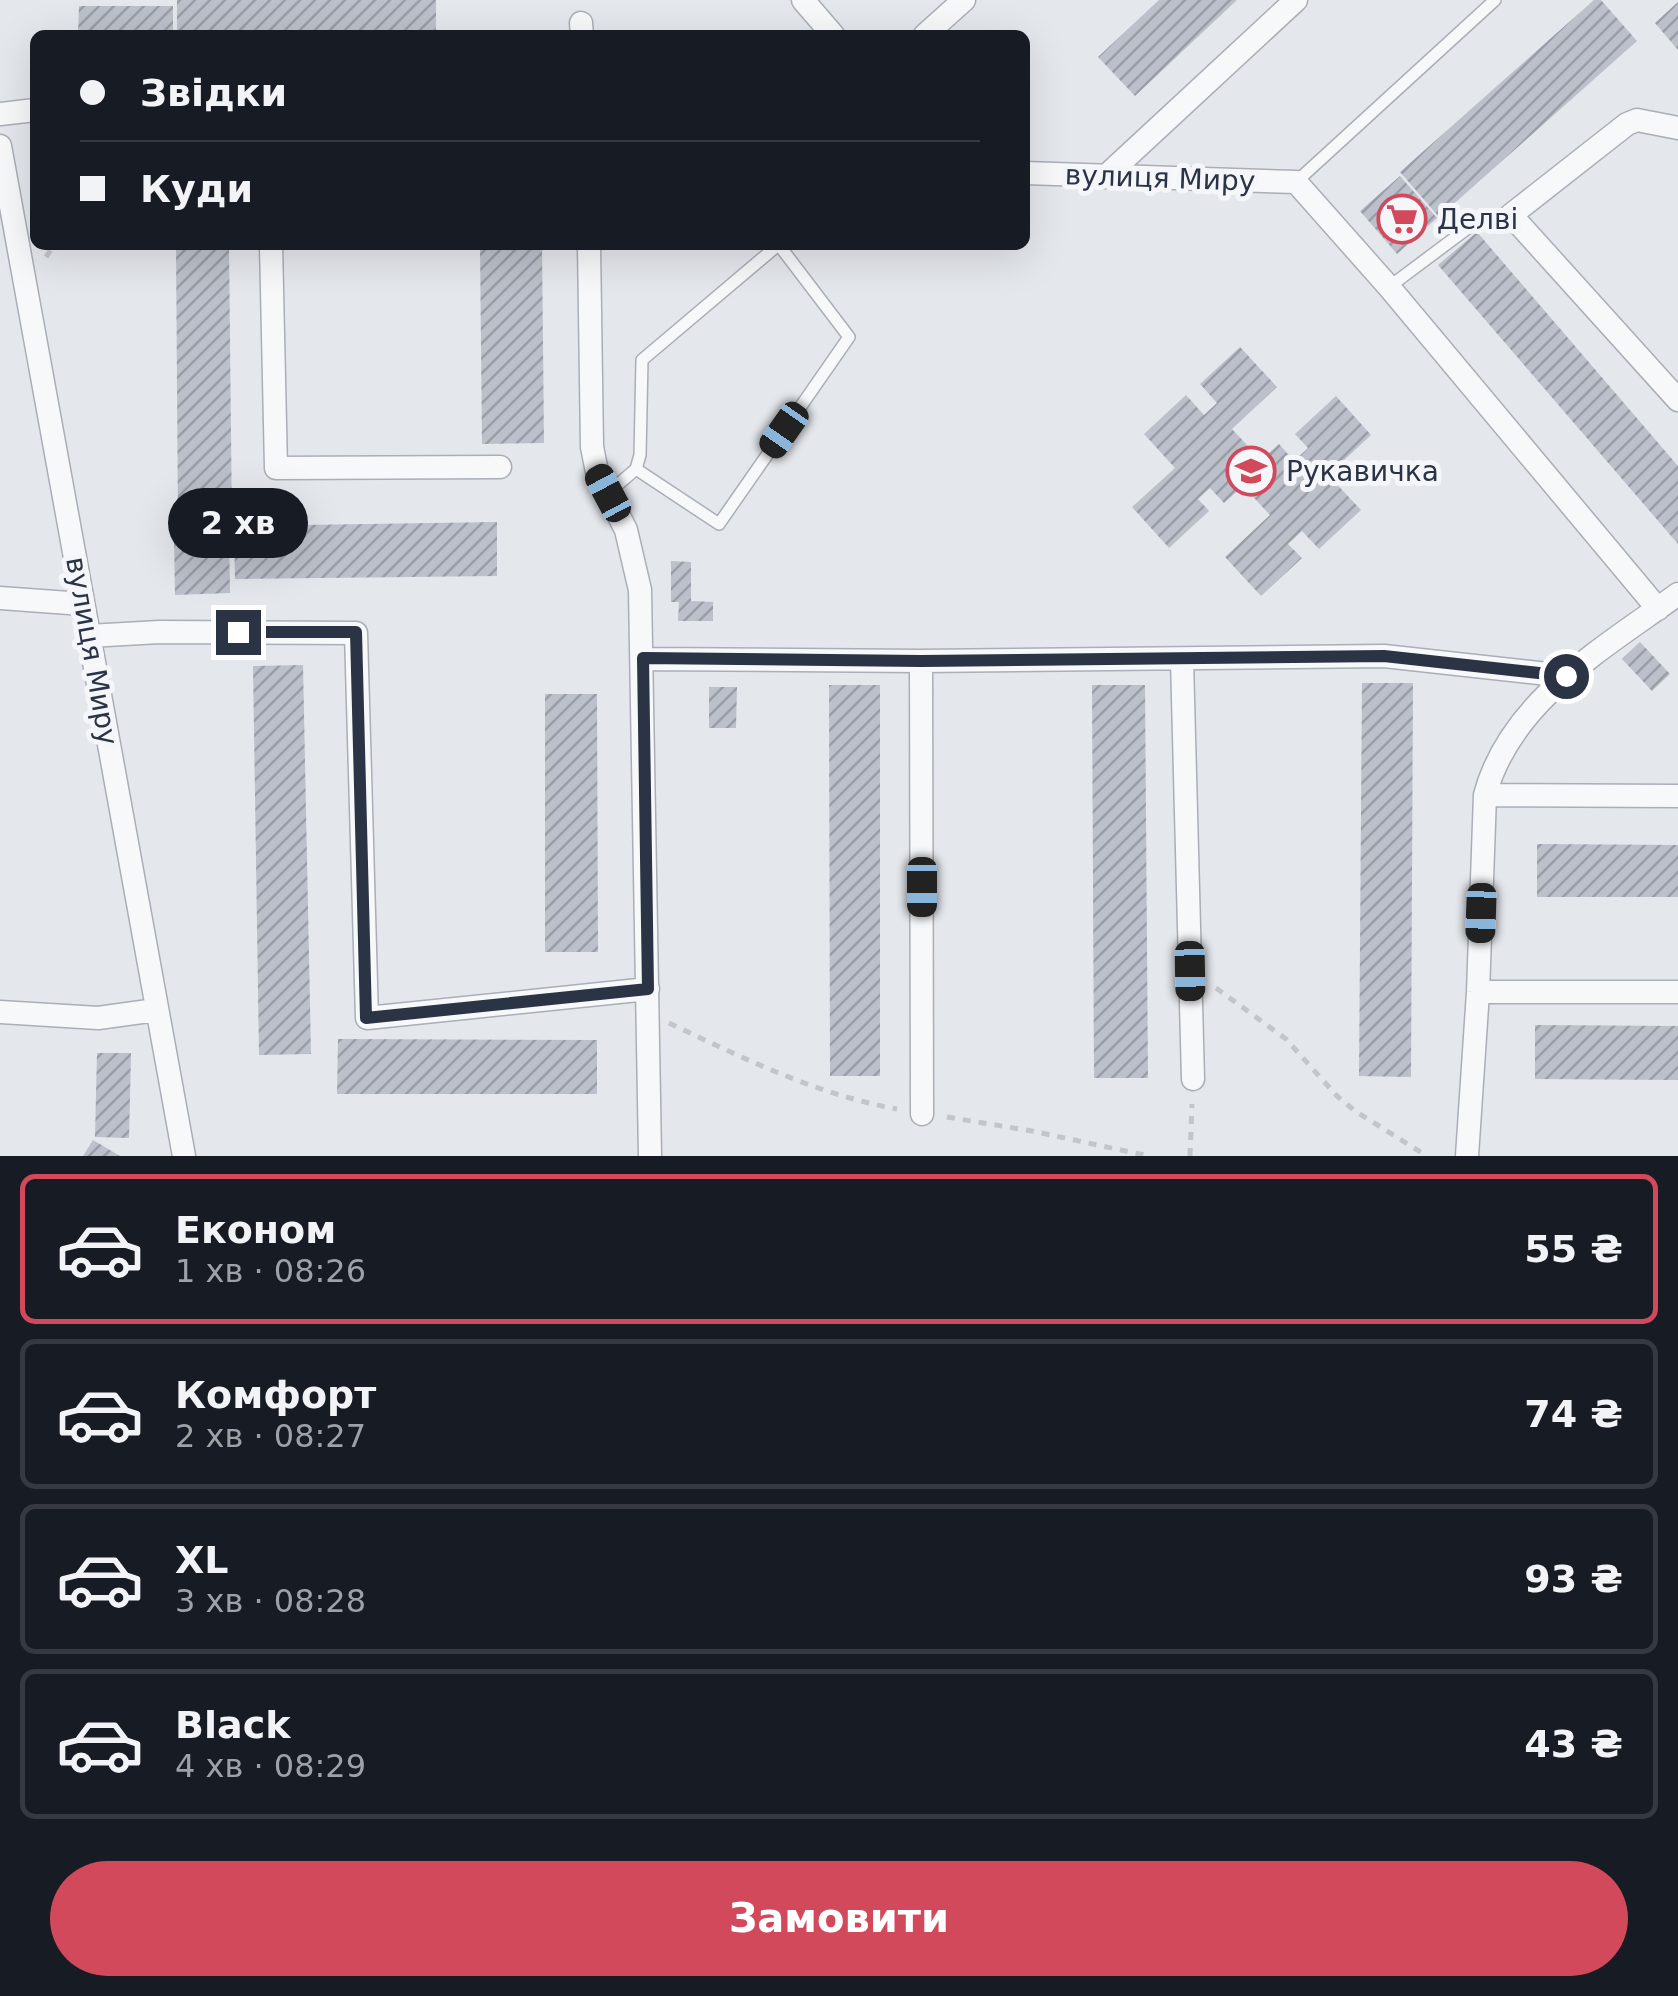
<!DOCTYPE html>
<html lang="uk">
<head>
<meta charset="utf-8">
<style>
	body { margin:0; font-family:"DejaVu Sans",sans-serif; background:#20242c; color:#f1f3f6; height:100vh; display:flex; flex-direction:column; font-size:38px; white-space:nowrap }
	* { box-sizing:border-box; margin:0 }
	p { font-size:32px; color:#9ea1a6 }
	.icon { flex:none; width:55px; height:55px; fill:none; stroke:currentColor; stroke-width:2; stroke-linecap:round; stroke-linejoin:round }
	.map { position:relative; height:1156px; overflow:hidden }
	.side { display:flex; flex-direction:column; background:#171b24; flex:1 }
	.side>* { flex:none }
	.hud { position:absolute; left:30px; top:30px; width:1000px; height:220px; border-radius:15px; box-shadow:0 10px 40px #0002; display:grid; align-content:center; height:220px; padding:0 50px; background:#171b24 }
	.end { position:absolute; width:45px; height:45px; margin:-22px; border:12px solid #2b3445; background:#fff; box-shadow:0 0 0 5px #fff }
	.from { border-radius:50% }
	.bubble { position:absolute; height:70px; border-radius:35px; background:#171b24; box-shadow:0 10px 40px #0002; font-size:32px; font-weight:800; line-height:70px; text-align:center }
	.car { position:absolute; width:30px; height:60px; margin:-30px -15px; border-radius:12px; box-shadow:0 0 8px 2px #0007; background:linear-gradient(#222 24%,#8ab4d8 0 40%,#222 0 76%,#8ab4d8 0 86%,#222 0) }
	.hud b { display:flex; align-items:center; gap:35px; height:95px; font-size:38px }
	.hud b+b { border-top:2px solid #363941 }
	.hud i { width:25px; height:25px; background:#f1f3f6 }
	ul { padding:18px 0 0; list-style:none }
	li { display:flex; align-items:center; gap:30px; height:150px; margin:0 20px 15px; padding:0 30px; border:5px solid #363941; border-radius:15px }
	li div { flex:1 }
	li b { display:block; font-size:38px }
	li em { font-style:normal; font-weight:800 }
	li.selected { border-color:#d1495b }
	li>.icon { width:90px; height:90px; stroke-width:1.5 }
	.action { display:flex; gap:20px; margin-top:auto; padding:20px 50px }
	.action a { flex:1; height:115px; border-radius:60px; background:#d1495b; color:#fff; font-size:40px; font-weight:800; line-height:115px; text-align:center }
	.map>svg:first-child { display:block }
	.building { fill:url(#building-hatch) }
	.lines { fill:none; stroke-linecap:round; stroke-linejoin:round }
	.service-casing { stroke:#a9aeb7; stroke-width:14 }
	.minor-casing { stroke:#a9aeb7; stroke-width:25 }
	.path { stroke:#c2c5cb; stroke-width:5; stroke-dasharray:8 8; stroke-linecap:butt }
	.service { stroke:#f7f8fa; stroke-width:11 }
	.minor { stroke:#f7f8fa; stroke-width:22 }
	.route { stroke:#2b3445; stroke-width:12 }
	.labels { text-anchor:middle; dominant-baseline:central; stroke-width:10; stroke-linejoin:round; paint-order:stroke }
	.street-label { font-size:28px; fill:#2b3445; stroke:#f4f6f9 }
	.poi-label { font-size:28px; fill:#2b3445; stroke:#f4f6f9; text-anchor:start }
</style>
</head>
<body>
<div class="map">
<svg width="1678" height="1156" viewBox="0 0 1678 1156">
	<defs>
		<pattern id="building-hatch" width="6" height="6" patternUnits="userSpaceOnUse" patternTransform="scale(2.5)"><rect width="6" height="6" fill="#bbc0ca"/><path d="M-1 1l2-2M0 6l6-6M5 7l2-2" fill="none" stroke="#989da6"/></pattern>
	</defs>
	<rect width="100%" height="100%" fill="#e4e7ec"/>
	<path class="building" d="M177 0H436V35H177Z
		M1159 0H1237L1135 96 1098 57Z
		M1594 0H1601L1637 41 1439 217 1400 172Z
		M1678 2V50L1655 23Z
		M79 6H173V35H78Z
		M1400 176 1437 218 1397 254 1360 211Z
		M1477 232 1678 466V544L1438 265Z
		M176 245H229L232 525 178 526Z
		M480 245H542L544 443 482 444Z
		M1240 347 1277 387 1232 429 1261 460 1279 444 1294 461 1308 448 1295 434 1336 396 1371 435 1328 475 1361 510 1319 549 1302 531 1288 544 1302 558 1261 596 1225 557 1270 515 1243 486 1224 503 1210 488 1198 499 1209 511 1169 548 1132 507 1175 468 1144 434 1186 395 1204 415 1217 403 1200 384Z
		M497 522V576L235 579 234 526Z
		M229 538 230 593 175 595 174 539Z
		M671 561 691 562V601L713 602V621H678L679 602H671Z
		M1640 642 1670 674 1652 691 1622 659Z
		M303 665 311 1054 259 1055 253 666Z
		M1362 683H1413L1411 1077 1359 1076Z
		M829 685H880V1076H830Z
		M1092 685H1145L1148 1078H1094Z
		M709 687H737L736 728H709Z
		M545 694H597L598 952H545Z
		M1537 844 1678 845V897H1537Z
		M1535 1025 1678 1026V1080L1535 1079Z
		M338 1039 597 1040V1094H337Z
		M97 1053H131L129 1138 95 1137Z
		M93 1140 120 1156H83Z"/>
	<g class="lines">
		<g class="service-casing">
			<path id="service" d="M1296 182 1495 0
				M1389 287 1480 219 1511 215
				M636 469 719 524 849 337 779 245
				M608 493 636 469 640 455 642 360 778 245"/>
		</g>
		<g class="minor-casing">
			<path id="minor" d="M803 0 833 35
				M581 23 582 35
				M925 35 964 0
				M0 114 35 110
				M1678 128 1637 120 1627 124 1511 215 1678 400
				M0 146 184 1156
				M1025 173 1296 182 1389 287 1658 609
				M1105 177 1296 0
				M271 245 276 468 500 467
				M589 245 592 447 597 472 626 530 640 590 650 1156
				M0 598 83 604
				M89 636 159 632 356 633 367 1018 648 989
				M643 659 921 661 1384 656 1566 676
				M1182 660 1193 1079
				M921 661 922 1114
				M1485 795 1678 796
				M1478 992H1678
				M0 1012 98 1018 156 1010
				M1467 1156 1478 992 1485 795C1510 701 1604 648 1678 594"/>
		</g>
		<path class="path" d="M46 257 54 245
			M1216 988 1286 1039 1337 1096 1355 1111 1427 1156
			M669 1023C743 1058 815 1094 897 1109
			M947 1117 1032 1131 1149 1156
			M1190 1156 1192 1104"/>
		<use href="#service" class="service"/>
		<use href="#minor" class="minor"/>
	</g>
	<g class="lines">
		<path class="route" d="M238 632H356L366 1018 648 989 643 658 921 661 1384 656 1566 676"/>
	</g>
	<defs>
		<g id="supermarket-ring" transform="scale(2.5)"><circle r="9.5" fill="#f4f6f9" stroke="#d1495b" stroke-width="1.5"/><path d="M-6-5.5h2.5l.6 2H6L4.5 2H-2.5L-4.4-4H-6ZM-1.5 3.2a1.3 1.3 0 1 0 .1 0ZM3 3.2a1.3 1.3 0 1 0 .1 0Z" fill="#d1495b"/></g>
		<g id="school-ring" transform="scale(2.5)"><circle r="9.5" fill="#f4f6f9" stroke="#d1495b" stroke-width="1.5"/><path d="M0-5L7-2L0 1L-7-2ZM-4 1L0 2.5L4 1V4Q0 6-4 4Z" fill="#d1495b"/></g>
	</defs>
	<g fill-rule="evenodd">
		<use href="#supermarket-ring" x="1402" y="219"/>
		<use href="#school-ring" x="1251" y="471"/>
	</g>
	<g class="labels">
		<g class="street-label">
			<text transform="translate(1160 178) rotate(2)">вулиця Миру</text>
			<text transform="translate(92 651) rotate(80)">вулиця Миру</text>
		</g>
		<g class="poi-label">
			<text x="1437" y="219">Делві</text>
			<text x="1286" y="471">Рукавичка</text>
		</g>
	</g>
</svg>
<i class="end from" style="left:1566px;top:676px"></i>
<i class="end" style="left:238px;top:632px"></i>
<div class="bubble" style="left:168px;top:488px;width:140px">2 хв</div>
<i class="car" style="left:784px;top:430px;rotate:215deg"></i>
<i class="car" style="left:608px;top:493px;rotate:332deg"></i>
<i class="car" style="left:922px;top:887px;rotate:180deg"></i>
<i class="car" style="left:1481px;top:913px;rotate:182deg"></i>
<i class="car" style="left:1190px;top:971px;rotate:179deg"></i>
<div class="hud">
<b><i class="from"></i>Звідки</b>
<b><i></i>Куди</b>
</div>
</div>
<section class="side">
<ul>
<li class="selected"><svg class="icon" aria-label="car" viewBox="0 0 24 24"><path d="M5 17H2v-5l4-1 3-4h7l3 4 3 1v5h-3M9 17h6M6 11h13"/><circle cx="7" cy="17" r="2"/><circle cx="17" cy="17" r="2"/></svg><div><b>Економ</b><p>1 хв · 08:26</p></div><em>55 ₴</em></li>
<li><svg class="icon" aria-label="car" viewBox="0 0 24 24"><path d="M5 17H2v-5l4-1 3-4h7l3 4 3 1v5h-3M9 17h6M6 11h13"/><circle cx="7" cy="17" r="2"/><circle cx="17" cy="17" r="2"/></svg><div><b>Комфорт</b><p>2 хв · 08:27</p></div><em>74 ₴</em></li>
<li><svg class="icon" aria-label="car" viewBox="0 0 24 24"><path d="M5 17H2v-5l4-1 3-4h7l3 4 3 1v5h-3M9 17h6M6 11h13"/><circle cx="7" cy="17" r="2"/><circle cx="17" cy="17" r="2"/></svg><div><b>XL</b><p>3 хв · 08:28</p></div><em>93 ₴</em></li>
<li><svg class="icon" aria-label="car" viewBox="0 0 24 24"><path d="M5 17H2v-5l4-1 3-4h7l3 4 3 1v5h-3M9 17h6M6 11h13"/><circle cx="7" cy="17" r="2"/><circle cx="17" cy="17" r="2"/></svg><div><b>Black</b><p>4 хв · 08:29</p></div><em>43 ₴</em></li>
</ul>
<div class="action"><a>Замовити</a></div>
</section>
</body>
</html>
